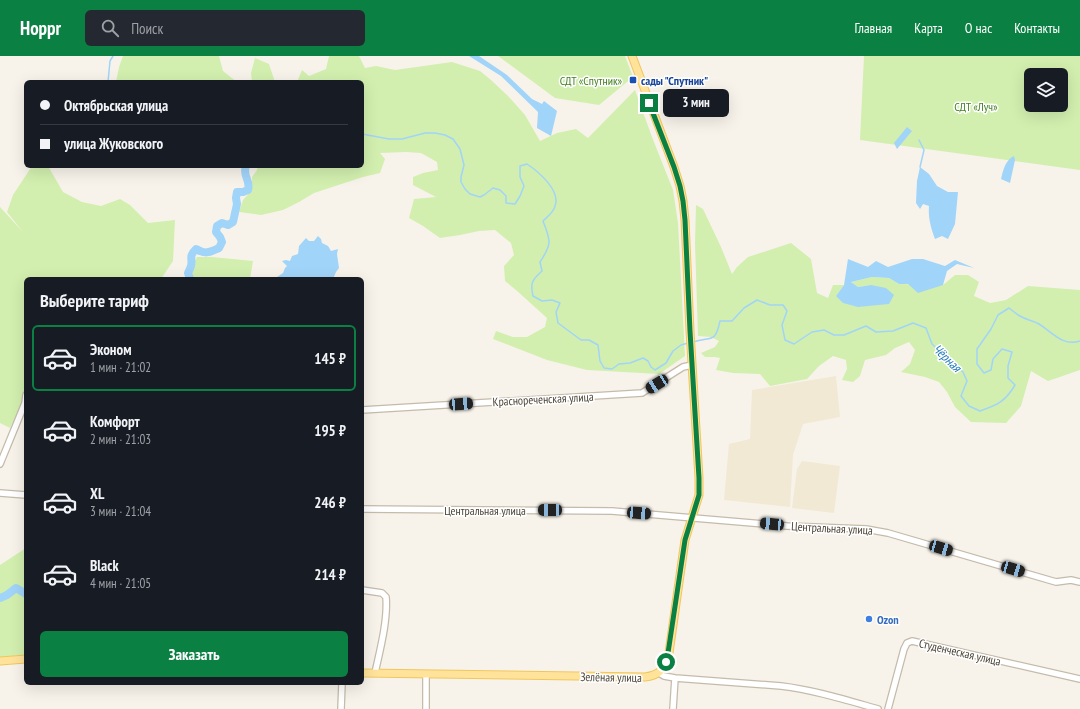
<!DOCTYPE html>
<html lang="ru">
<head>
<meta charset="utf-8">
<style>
	body { margin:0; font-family:"PT Sans Narrow",sans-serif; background:#242831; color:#f1f3f6; height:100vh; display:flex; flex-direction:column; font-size:15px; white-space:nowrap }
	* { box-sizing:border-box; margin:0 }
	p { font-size:13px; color:#9ea1a6 }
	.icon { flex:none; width:22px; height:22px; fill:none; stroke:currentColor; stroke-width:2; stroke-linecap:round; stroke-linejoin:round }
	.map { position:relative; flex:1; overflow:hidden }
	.details { position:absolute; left:24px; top:221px; width:340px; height:408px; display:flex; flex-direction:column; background:#171b24; border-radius:6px; box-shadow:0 4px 16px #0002 }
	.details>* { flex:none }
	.top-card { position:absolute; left:24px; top:24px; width:340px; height:88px; border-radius:6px; box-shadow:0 4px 16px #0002; display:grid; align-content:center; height:88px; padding:0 16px; background:#171b24 }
	.controls { position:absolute; left:1024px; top:12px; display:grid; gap:8px }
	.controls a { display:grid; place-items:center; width:44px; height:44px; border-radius:6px; background:#171b24; box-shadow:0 4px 16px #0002; font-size:20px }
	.end { position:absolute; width:18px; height:18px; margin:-9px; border:5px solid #0b8043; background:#fff; box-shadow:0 0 0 2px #fff }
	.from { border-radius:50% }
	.bubble { position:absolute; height:28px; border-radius:6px; background:#171b24; box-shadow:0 4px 16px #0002; font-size:13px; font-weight:800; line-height:28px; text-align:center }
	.car { position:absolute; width:12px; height:24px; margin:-12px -6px; border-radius:5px; box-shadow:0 0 3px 1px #0007; background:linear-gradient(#222 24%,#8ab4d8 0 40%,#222 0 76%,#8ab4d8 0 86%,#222 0) }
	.top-card b { display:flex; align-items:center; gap:14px; height:38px; font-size:15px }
	.top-card b+b { border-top:1px solid #363941 }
	.top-card i { width:10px; height:10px; background:#f1f3f6 }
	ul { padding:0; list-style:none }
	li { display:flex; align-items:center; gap:12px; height:66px; margin:0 8px 6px; padding:0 8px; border:2px solid transparent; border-radius:6px }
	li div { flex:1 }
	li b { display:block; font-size:15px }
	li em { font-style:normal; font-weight:800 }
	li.current { border-color:#0b8043 }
	li>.icon { width:36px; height:36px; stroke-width:1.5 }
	h2 { padding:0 16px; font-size:18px; line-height:48px }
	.cta { display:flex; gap:8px; margin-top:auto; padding:8px 16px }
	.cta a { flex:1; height:46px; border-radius:6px; background:#0b8043; color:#fff; font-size:16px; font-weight:800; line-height:46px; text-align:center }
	header { display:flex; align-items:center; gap:24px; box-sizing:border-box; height:56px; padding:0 20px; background:#0b8043; color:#fff }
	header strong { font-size:19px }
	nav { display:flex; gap:22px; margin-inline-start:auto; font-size:14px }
	.search { width:280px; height:36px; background:#242831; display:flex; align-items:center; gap:10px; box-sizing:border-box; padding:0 14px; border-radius:6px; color:#9ea1a6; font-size:15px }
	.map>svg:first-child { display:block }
	.education { fill:#f1e9d3 }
	.green { fill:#d2efaf; fill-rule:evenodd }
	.water { fill:#a1d4f9 }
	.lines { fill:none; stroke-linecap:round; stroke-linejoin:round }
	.stream { stroke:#a1d4f9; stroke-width:1.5 }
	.river { stroke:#a1d4f9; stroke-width:8 }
	.minor-casing { stroke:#c4bbab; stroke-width:8 }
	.major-casing { stroke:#f1c65d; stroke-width:9 }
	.minor { stroke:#fff; stroke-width:5.5 }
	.major { stroke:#ffe39b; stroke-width:7 }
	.route { stroke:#0b8043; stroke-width:5 }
	.transit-dot { fill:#1a4fb4; stroke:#fff; stroke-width:1.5 }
	.shop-dot { fill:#3f7fe0; stroke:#fff; stroke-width:1.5 }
	.labels { text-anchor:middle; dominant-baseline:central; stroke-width:3; stroke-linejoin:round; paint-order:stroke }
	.park-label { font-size:12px; fill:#448021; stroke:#fff }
	.transit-label { font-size:12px; font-weight:bold; fill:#164399; stroke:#fff; text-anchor:start }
	.street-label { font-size:12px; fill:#4c4437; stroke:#fff }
	.shop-label { font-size:12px; font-weight:bold; fill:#366cbe; stroke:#fff; text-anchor:start }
	.water-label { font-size:13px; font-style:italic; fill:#217abd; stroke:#fff }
</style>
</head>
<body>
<header>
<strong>Hoppr</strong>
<div class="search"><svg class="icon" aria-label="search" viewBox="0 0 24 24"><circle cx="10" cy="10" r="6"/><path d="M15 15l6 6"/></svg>Поиск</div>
<nav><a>Главная</a><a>Карта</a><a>О нас</a><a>Контакты</a></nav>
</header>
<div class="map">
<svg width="1080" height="653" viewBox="0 0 1080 653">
	<rect width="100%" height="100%" fill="#f7f3ea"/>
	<path class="education" d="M836 320 840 361 803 368 793 399 790 451 724 444 729 388 750 383 752 334Z
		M802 405 840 410 834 457 792 452 797 413Z"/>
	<path class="green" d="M123 0H219L223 15 237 26H116L119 11Z
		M329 0H359L365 12 376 10 395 14 452 6 480 15 491 24 509 41 525 59 540 85 557 77 576 73 588 82 635 34 652 81 673 134 678 167 685 300 659 318 587 314 547 304 493 283 496 275 513 281H527L545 271 547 262 516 234 505 225 504 210 514 199 511 187 495 174 479 175 460 179 440 182 423 170 409 162 414 143 436 141 413 129V121L423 117 438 114 437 106 421 97 406 96 380 97 385 103 380 117 363 121 314 137 299 146 283 154 261 159 239 156 243 144 252 134V121L257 114 258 110H362V26H297L302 14 309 20 326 13Z
		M498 0H625L633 21 599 49 555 42Z
		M864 0H1080V114L860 84ZM1031 19H1061V49H1031Z
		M255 2 269 8 275 26H252L251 17Z
		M32 110H48L63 136 82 146 101 150 120 143 130 149 148 167 175 164 173 205 161 223H26V344L24 343 10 372 0 367V151L23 176 7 156 13 139Z
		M696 149 703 153 721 191 732 218 737 211 748 201 791 187 811 203 817 237 828 242 833 229H844L836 240 871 229 858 231 851 226 872 221 889 222 899 228 943 229 955 219H968L979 226 974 240 990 247 1006 244 1028 230 1080 234V314L1048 325 1031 315 1021 350 1006 367 971 366 955 351 947 336 939 326 925 321 901 316 910 308 915 294 909 286 895 292 886 299 865 304 860 320 853 326 842 324 847 313 846 304 833 300 819 310 807 323 770 330 760 318 733 317 716 314 720 302 715 301H705L701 297 715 291 719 285 711 281 698 280 695 187Z
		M197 201H212L253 205 250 223H186Z
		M26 492V599H18L0 602V509Z"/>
	<path class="water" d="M469 0H479L507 19 532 43 542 48 544 45 557 55 551 80 537 72 538 56 501 20Z
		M907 71 912 75 897 93 894 87Z
		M1014 100 1015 104 1010 127 1001 123C1003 115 1005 104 1014 100Z
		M920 111 929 118 937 130 948 136H958L955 168 948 183 942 180 935 183C931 172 928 162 929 150L923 148 920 153 916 147 917 125Z
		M318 180 321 183 322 187 328 190 331 195 338 193 337 198 339 212 336 216 333 223H276L277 221 283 217 285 212 287 210 282 205 286 204 290 205 292 200 298 198 299 190 306 182 309 185H314Z
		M848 203 868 211 876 205 888 211 912 203H923L945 210 955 204 974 212 957 208 947 215 943 229 918 237 908 228H899L889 222 872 221 851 226 858 231 871 229 886 232 894 239 889 248 858 251 843 247 836 240 844 229Z"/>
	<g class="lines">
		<path class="stream" d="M108 26 110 5 113 0
			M362 78 389 83H402L425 77H435L445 79 453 83 460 93 464 109 461 121V126L465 133 470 138 480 141 484 139 493 132 500 134 506 140V147L515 148 520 140 524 130 520 121V110L527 108C539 116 561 135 555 150 554 156 547 161 543 165 551 185 552 188 540 206L542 215C532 224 530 227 533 240L542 245 552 244 560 247 556 256 558 267 581 284H589L598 289 600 305 604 312 612 313 619 308 630 307 643 302 648 305 651 311 655 314 666 307 673 295 681 289 688 287
			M919 84 924 94 920 111
			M693 286C712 280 715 288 720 265H732L744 252 757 244 770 249H783L787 255 782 269 785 284 794 288 812 276 824 274 834 279H844L866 270 876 276 893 275 913 267 926 272 932 288 947 301 963 316 967 325 961 340 969 350 980 355C997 349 1005 346 1015 329L1008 322V310L1012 296 1002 293 993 303 991 314 984 317 977 308V293L991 273 998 259 1009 252C1013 255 1017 259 1022 261 1027 264 1034 265 1039 268 1052 276 1063 291 1080 285"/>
		<path class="river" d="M190 223 188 217C189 215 190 213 191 210 193 202 188 201 196 193 206 199 210 196 219 192L222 186 220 181 216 176 217 170 222 167 228 169 233 166 237 148 236 142 237 136H243L248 134C251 124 242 120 246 110
			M0 542 7 539 16 532 26 538"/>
		<g class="minor-casing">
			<path id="minor" d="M362 354 642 337 683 311 692 309
				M0 408 25 347 26 339
				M0 437 26 439
				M362 453 612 455 787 470 866 473 888 477 1056 526 1071 524 1080 526
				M362 534 382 537 386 541C388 564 380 594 375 617
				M659 617 664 620 675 622 781 630C814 634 846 644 878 653
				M341 653 342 627
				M426 653V618
				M673 653 675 622
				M888 653 904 593 907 587 912 585 1080 623"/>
		</g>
		<g class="major-casing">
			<path id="major" d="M0 605 26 603
				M362 617 645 621C661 619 665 612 669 597L685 484 699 439V422L690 275 685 164 683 145 680 130 674 111 632 0"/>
		</g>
		<use href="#minor" class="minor"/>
		<use href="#major" class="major"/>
	</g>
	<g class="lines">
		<path class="route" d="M649 47 674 111 680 130 683 145 685 164 690 275 699 422V439L685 484 668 597 666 606"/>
	</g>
	<rect class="transit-dot" x="629" y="20" width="8" height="8" rx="2"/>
	<circle class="shop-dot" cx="869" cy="563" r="4"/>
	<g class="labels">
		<g class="park-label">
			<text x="591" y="24">СДТ «Спутник»</text>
			<text x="976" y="50">СДТ «Луч»</text>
		</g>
		<g class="transit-label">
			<text x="641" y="24">сады "Спутник"</text>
		</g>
		<g class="street-label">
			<text transform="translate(543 343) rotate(-3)">Краснореченская улица</text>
			<text x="485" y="454">Центральная улица</text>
			<text transform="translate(832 472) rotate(3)">Центральная улица</text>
			<text transform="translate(960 596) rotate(13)">Студенческая улица</text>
			<text transform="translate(611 621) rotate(1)">Зелёная улица</text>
		</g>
		<g class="shop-label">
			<text x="877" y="563">Ozon</text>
		</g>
		<g class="water-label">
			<text transform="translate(947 302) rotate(44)">Чёрная</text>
		</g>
	</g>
</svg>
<div class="controls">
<a><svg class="icon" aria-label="layers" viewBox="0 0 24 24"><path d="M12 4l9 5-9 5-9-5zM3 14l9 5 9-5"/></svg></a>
</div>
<i class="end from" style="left:666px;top:606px"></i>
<i class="end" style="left:649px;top:47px"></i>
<div class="bubble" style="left:663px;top:33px;width:66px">3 мин</div>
<i class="car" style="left:657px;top:328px;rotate:238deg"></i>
<i class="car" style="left:461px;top:348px;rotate:86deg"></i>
<i class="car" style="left:550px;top:454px;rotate:270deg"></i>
<i class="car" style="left:639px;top:457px;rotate:94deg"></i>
<i class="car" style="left:772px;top:468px;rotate:275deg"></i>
<i class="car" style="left:941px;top:492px;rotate:106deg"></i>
<i class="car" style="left:1013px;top:513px;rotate:106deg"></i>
<div class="top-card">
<b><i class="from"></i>Октябрьская улица</b>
<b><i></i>улица Жуковского</b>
</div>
<section class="details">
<h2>Выберите тариф</h2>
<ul>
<li class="current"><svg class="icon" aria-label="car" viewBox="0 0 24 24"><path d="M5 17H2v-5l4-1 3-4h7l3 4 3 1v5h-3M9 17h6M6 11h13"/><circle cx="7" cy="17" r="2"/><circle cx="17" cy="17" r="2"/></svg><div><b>Эконом</b><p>1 мин · 21:02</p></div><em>145 ₽</em></li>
<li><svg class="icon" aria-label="car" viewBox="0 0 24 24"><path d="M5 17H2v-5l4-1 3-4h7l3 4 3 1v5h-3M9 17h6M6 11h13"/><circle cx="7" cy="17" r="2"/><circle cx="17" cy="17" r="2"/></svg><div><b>Комфорт</b><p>2 мин · 21:03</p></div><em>195 ₽</em></li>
<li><svg class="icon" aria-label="car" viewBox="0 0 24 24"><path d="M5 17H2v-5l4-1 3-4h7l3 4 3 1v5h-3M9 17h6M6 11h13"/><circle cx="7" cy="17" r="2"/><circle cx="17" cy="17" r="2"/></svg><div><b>XL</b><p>3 мин · 21:04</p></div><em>246 ₽</em></li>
<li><svg class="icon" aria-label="car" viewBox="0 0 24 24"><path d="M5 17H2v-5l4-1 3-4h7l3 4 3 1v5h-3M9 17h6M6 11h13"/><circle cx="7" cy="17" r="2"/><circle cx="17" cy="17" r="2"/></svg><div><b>Black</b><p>4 мин · 21:05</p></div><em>214 ₽</em></li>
</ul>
<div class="cta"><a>Заказать</a></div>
</section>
</div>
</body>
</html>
